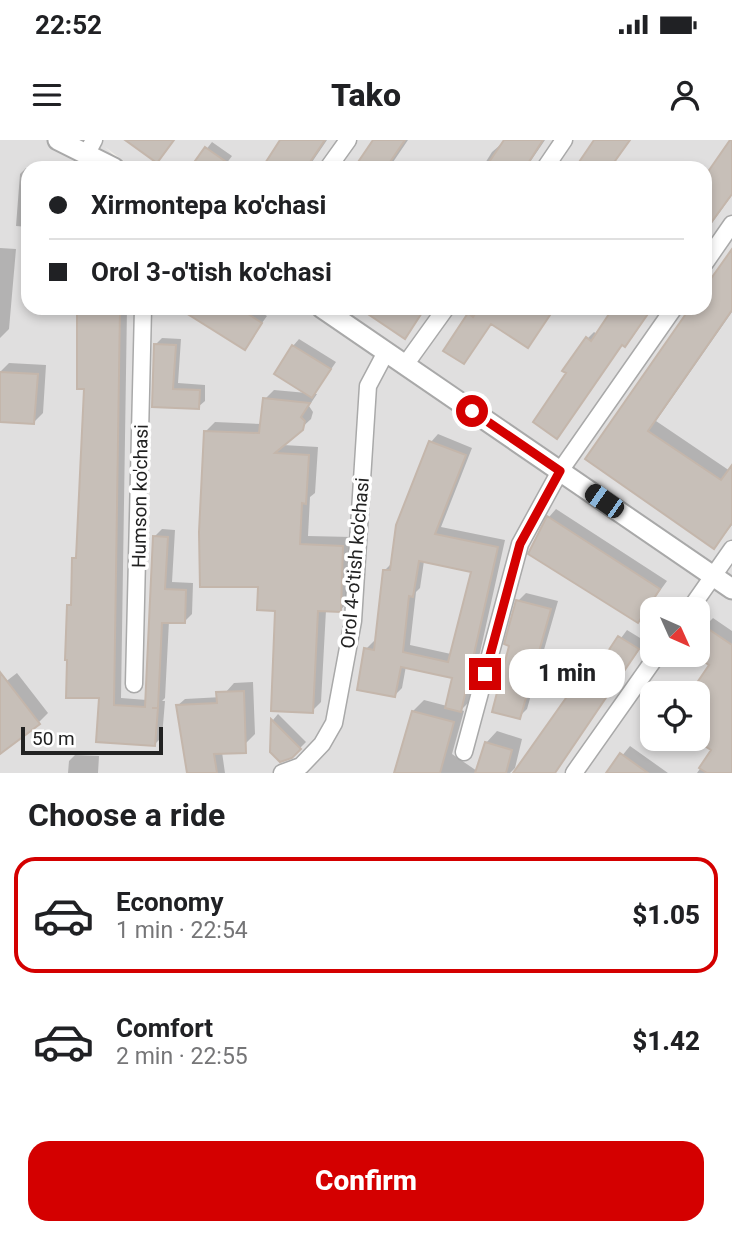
<!DOCTYPE html>
<html lang="en">
<head>
<meta charset="utf-8">
<style>
	body { margin:0; font-family:Roboto,sans-serif; background:#f6f6f6; color:#202124; height:100vh; display:flex; flex-direction:column; font-size:26px; white-space:nowrap }
	* { box-sizing:border-box; margin:0 }
	p { font-size:23px; color:#757577 }
	.icon { flex:none; width:38px; height:38px; fill:none; stroke:currentColor; stroke-width:2; stroke-linecap:round; stroke-linejoin:round }
	.map { position:relative; height:633px; overflow:hidden }
	.side { display:flex; flex-direction:column; background:#fff; flex:1 }
	.side>* { flex:none }
	.guide { position:absolute; left:21px; top:21px; width:691px; height:154px; border-radius:21px; box-shadow:0 4px 10px #0003; display:grid; align-content:center; height:154px; padding:0 28px; background:#fff }
	.needle { width:46px; rotate:135deg }
	.tools { position:absolute; left:640px; top:457px; display:grid; gap:14px }
	.tools a { display:grid; place-items:center; width:70px; height:70px; border-radius:14px; background:#fff; box-shadow:0 4px 10px #0003; font-size:35px }
	.scale { position:absolute; left:21px; bottom:18px; width:142px; box-sizing:border-box; padding-left:7px; border:4px solid #222; border-top:0; font-size:19px; line-height:24px; white-space:nowrap; color:#222; -webkit-text-stroke:5px #fff; paint-order:stroke }
	.end { position:absolute; width:32px; height:32px; margin:-16px; border:9px solid #d40000; background:#fff; box-shadow:0 0 0 4px #fff }
	.from { border-radius:50% }
	.bubble { position:absolute; height:49px; border-radius:21px; background:#fff; box-shadow:0 4px 10px #0003; font-size:23px; font-weight:800; line-height:49px; text-align:center }
	.car { position:absolute; width:21px; height:42px; margin:-21px -10px; border-radius:9px; box-shadow:0 0 5px 2px #0007; background:linear-gradient(#222 24%,#8ab4d8 0 40%,#222 0 76%,#8ab4d8 0 86%,#222 0) }
	.guide b { display:flex; align-items:center; gap:24px; height:66px; font-size:26px }
	.guide b+b { border-top:2px solid #e0e0e0 }
	.guide i { width:18px; height:18px; background:#202124 }
	ul { padding:0; list-style:none }
	li { display:flex; align-items:center; gap:21px; height:116px; margin:0 14px 10px; padding:0 14px; border:4px solid transparent; border-radius:21px }
	li div { flex:1 }
	li b { display:block; font-size:26px }
	li em { font-style:normal; font-weight:800 }
	li.current { border-color:#d40000 }
	li>.icon { width:63px; height:63px; stroke-width:1.5 }
	h2 { padding:0 28px; font-size:32px; line-height:84px }
	.action { display:flex; gap:14px; margin-top:auto; padding:14px 28px }
	.action a { flex:1; height:80px; border-radius:21px; background:#d40000; color:#fff; font-size:28px; font-weight:800; line-height:80px; text-align:center }
	.status { display:flex; justify-content:space-between; align-items:center; height:49px; padding:0 35px; background:#fff; direction:ltr }
	.status svg { height:19px; fill:currentColor }
	header { display:flex; justify-content:space-between; align-items:center; height:91px; padding:0 28px; background:#fff; font-size:32px; font-weight:800 }
	.map>svg:first-child { display:block }
	.residential { fill:#e0dfdf; fill-rule:evenodd }
	.shadow { fill:#0003; fill-rule:evenodd }
	.building { fill:#c7bfb8; stroke:#c4b6ab; stroke-width:2; fill-rule:evenodd }
	.lines { fill:none; stroke-linecap:round; stroke-linejoin:round }
	.minor-casing { stroke:#a9a9a9; stroke-width:19 }
	.tertiary-casing { stroke:#a9a9a9; stroke-width:23 }
	.minor { stroke:#fff; stroke-width:16 }
	.tertiary { stroke:#fff; stroke-width:19 }
	.route { stroke:#d40000; stroke-width:9 }
	.labels { text-anchor:middle; dominant-baseline:central; stroke-width:7; stroke-linejoin:round; paint-order:stroke }
	.street-label { font-size:19px; fill:#222; stroke:#fff }
</style>
</head>
<body>
<div class="status"><b>22:52</b><svg viewBox="0 0 49 12"><path d="M0 12V9h3v3zM5 12V6h3v6zM10 12V3h3v9zM15 12V0h3v12zM26 1h20v11H26zM47 4h2v5h-2z"/></svg></div>
<header><svg class="icon" aria-label="menu" viewBox="0 0 24 24"><path d="M4 6h16M4 12h16M4 18h16"/></svg>Tako<svg class="icon" aria-label="person" viewBox="0 0 24 24"><circle cx="12" cy="8" r="4"/><path d="M4 21q1-7 8-7t8 7"/></svg></header>
<div class="map">
<svg width="732" height="633" viewBox="0 0 732 633">
	<rect width="100%" height="100%" fill="#f2efe9"/>
	<path class="residential" d="M0 0H732V633H0ZM105 7 133 28H705V168H28V28H127ZM653 469H698V514H653ZM653 553H698V598H653Z"/>
	<path class="shadow" d="M283 0H327L308 28H263Z
		M375 0H408L389 28H356Z
		M506 0H545L526 28H482L492 12Z
		M731 0 732 55 705 93V38Z
		M212 2 232 16 223 28H192Z
		M26 28H33H28V87L16 86 20 34Z
		M0 108 16 109 9 189 0 198Z
		M732 112V172L656 281 730 331 732 328V385L714 407 587 319 693 168H705Z
		M80 168H127L121 558 147 560 154 397 162 389 175 390 172 442 193 443 192 474 184 482 169 481 165 558 162 561H165L162 597 154 605 101 556 69 465 73 461V419L78 414 86 248Z
		M185 168H254L267 176 244 208Z
		M476 168H555L528 206 492 182 464 222 446 211Z
		M613 168H652L632 198 623 204 557 296 569 233 587 199 594 192 597 194Z
		M162 198 181 199 178 243 205 245V261L198 267 154 265 156 204Z
		M299 199 336 222 314 254H317L309 266 313 272 311 279 283 305 318 307 315 353 310 357 308 396 352 397 350 461 340 470H326L321 562 312 571 276 469 259 446 206 291 215 282 262 284 265 259 274 250 307 253 293 206Z
		M9 223 46 225 43 273 34 282 0 280V232Z
		M438 294 472 308 441 387 505 400 469 562 461 570 464 571 452 614 477 631 486 603 497 591 522 599 515 628 510 633H396L413 571 424 560 447 566 454 537 406 526 402 548 395 555 366 509 374 501 377 502 385 430 393 422 431 302ZM424 421 473 431 451 514 410 505 416 452 420 448Z
		M556 369 667 441 638 481 530 413 549 377Z
		M526 453 558 461 527 569 519 577 511 504 518 461Z
		M713 478 732 491V633H697L713 610 696 598H698V553H692L712 525 696 514H698L704 487Z
		M627 490 645 501 554 633H515L592 525 599 517 604 521Z
		M17 533 48 573 38 583 0 607V546Z
		M253 542 255 594 245 604 225 553 234 543Z
		M222 557V612L225 633H188L177 566 185 559Z
		M278 574 306 602 291 617 271 611 273 580Z
		M630 606 668 633H608Z
		M75 615 99 616 98 633H68L69 621Z"/>
	<path class="building" d="M125 0H174L157 23Z
		M280 0H325L306 28H262Z
		M373 0H405L386 28H354Z
		M504 0H543L525 28H485Z
		M594 0H630L610 28H575Z
		M730 0H732V54L705 91V36Z
		M205 7 235 28H190Z
		M732 109V170L648 291 721 340 732 325V383L714 409 585 319 690 168H705V147Z
		M77 168H120L114 565 145 567 153 396 168 397 165 449 186 450 185 483H162L158 568H152H158L155 606 96 602 99 558H66L67 520H65L67 465H71L72 418H76L84 249H77Z
		M178 168H239L262 183 245 210Z
		M359 168H425L405 199Z
		M467 168H539L550 175 528 208 491 184 464 224 443 211 468 173 473 177 475 174Z
		M613 168H652L625 207 622 205 557 299 533 282 566 233 562 231 586 197 591 201Z
		M154 204 176 205 173 249 200 250 199 269 152 267Z
		M292 205 331 229 312 258 274 234Z
		M0 232 38 234 34 284 0 282Z
		M263 258 310 263 301 277 305 281 303 290 275 313 309 315 306 364 302 363 300 404 343 406 341 472 318 471 313 573 271 571 275 471 257 470 258 447H200L199 392 204 291 259 293Z
		M429 301 466 315 435 394 498 407 461 572 445 568 452 538 401 527 395 557 357 550 364 508 374 510 383 430H390L396 385ZM419 421 471 432 448 522 403 512 409 456 413 457Z
		M547 376 660 449 638 483 528 414Z
		M516 460 551 469 520 579 492 572 509 506 504 504Z
		M698 482 732 505V633H707L699 628 711 610 698 602V553H690L709 525 698 518Z
		M618 496 639 509 555 633H513L590 524 597 528Z
		M0 532 40 584 0 614Z
		M244 551 246 613 214 614 217 633H187L176 565 217 563 216 552Z
		M412 571 454 582 440 633H394Z
		M271 579 301 609 292 618 280 622 270 612Z
		M485 602 512 610 506 633H475Z
		M620 613 648 633H606Z"/>
	<g class="lines">
		<g class="minor-casing">
			<path id="minor" d="M87 13 94 0
				M328 28 348 0
				M545 28 564 0
				M705 123 732 84
				M405 225 446 168
				M690 469 732 409
				M134 544 143 168
				M464 612 520 404 560 331 674 168
				M282 633 301 626 322 604 334 583 353 481 368 246 386 212
				M574 633 658 514"/>
		</g>
		<g class="tertiary-casing">
			<path id="tertiary" d="M58 0 114 28
				M322 168 732 449"/>
		</g>
		<use href="#minor" class="minor"/>
		<use href="#tertiary" class="tertiary"/>
	</g>
	<g class="lines">
		<path class="route" d="M472 271 560 331 520 404 485 534"/>
	</g>
	<g class="labels">
		<g class="street-label">
			<text transform="translate(140 356) rotate(-89)">Humson ko'chasi</text>
			<text transform="translate(355 423) rotate(-85)">Orol 4-o'tish ko'chasi</text>
		</g>
	</g>
</svg>
<div class="tools">
<a><svg class="needle" viewBox="-14 -14 28 28"><path d="M0-13l5 13h-10z" fill="#e53935"/><path d="M0 13l5-13h-10z" fill="#757577"/></svg></a>
<a><svg class="icon" aria-label="locate" viewBox="0 0 24 24"><circle cx="12" cy="12" r="6"/><path d="M12 2v4M12 18v4M2 12h4M18 12h4"/></svg></a>
</div>
<div class="scale">50 m</div>
<i class="end from" style="left:472px;top:271px"></i>
<i class="end" style="left:485px;top:534px"></i>
<div class="bubble" style="left:509px;top:509px;width:116px">1 min</div>
<i class="car" style="left:604px;top:361px;rotate:305deg"></i>
<div class="guide">
<b><i class="from"></i>Xirmontepa ko'chasi</b>
<b><i></i>Orol 3-o'tish ko'chasi</b>
</div>
</div>
<section class="side">
<h2>Choose a ride</h2>
<ul>
<li class="current"><svg class="icon" aria-label="car" viewBox="0 0 24 24"><path d="M5 17H2v-5l4-1 3-4h7l3 4 3 1v5h-3M9 17h6M6 11h13"/><circle cx="7" cy="17" r="2"/><circle cx="17" cy="17" r="2"/></svg><div><b>Economy</b><p>1 min · 22:54</p></div><em>$1.05</em></li>
<li><svg class="icon" aria-label="car" viewBox="0 0 24 24"><path d="M5 17H2v-5l4-1 3-4h7l3 4 3 1v5h-3M9 17h6M6 11h13"/><circle cx="7" cy="17" r="2"/><circle cx="17" cy="17" r="2"/></svg><div><b>Comfort</b><p>2 min · 22:55</p></div><em>$1.42</em></li>
</ul>
<div class="action"><a>Confirm</a></div>
</section>
</body>
</html>
